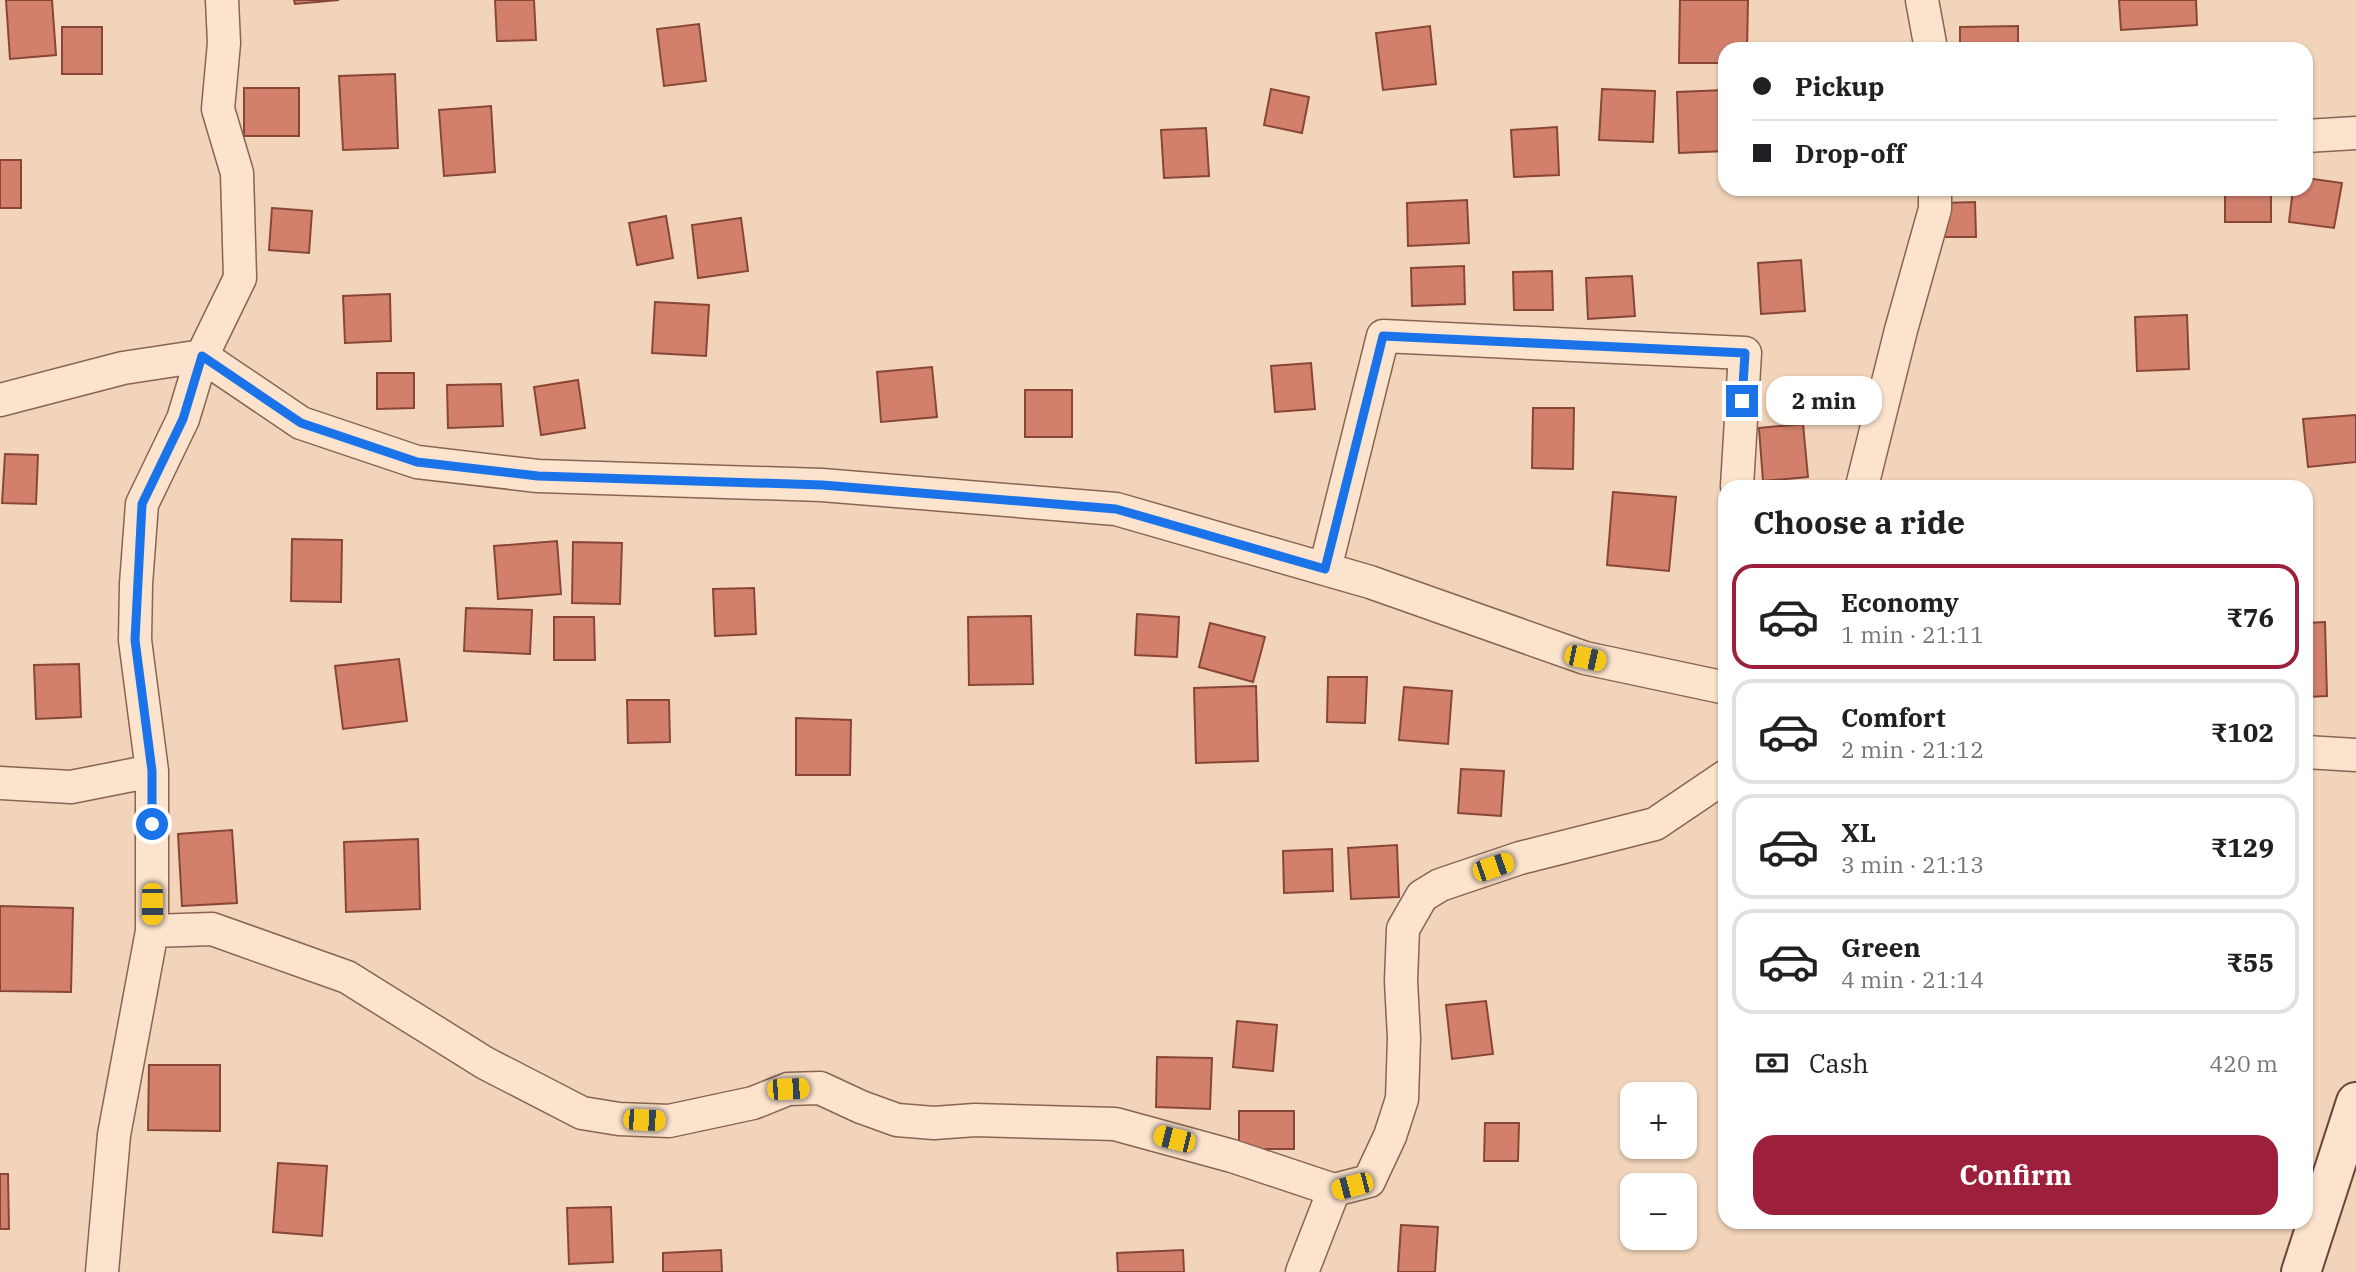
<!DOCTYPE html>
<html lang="en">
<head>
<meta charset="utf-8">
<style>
	body { margin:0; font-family:"IBM Plex Serif",serif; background:#f6f6f6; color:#202124; height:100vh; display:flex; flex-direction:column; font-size:26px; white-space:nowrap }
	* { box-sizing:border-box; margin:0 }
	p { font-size:23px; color:#757577 }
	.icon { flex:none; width:38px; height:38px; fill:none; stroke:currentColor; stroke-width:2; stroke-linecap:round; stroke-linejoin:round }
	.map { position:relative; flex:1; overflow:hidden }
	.details { position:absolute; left:1718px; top:480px; width:595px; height:749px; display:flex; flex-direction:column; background:#fff; border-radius:21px; box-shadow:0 2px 5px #0004 }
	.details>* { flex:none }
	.hud { position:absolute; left:1718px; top:42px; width:595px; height:154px; border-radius:21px; box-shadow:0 2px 5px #0004; display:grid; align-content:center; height:154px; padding:0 35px; background:#fff }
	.tools { position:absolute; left:1620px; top:1082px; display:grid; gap:14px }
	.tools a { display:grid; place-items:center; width:77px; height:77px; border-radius:14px; background:#fff; box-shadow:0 2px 5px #0004; font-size:35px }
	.end { position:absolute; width:32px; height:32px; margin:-16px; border:9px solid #1a73e8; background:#fff; box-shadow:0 0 0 4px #fff }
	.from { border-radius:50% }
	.bubble { position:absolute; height:49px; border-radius:21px; background:#fff; box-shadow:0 2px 5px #0004; font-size:23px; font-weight:700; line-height:49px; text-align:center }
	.car { position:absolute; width:21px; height:42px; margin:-21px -10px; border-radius:9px; box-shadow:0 0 5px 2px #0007; background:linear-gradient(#f5c518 24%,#345 0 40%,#f5c518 0 76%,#345 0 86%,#f5c518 0) }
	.hud b { display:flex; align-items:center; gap:24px; height:66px; font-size:26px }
	.hud b+b { border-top:2px solid #e0e0e0 }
	.hud i { width:18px; height:18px; background:#202124 }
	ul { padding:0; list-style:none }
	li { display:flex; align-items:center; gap:21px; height:105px; margin:0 14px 10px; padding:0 21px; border:4px solid #e0e0e0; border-radius:21px }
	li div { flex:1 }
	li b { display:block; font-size:26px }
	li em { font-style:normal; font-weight:700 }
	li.current { border-color:#9c1f3b }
	li>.icon { width:63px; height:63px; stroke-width:1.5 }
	h2 { padding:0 35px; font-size:32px; line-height:84px }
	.pay { display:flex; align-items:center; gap:18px; height:77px; padding:0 35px; font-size:26px }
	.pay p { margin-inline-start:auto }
	.button { display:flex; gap:14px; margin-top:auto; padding:14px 35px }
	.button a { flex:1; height:80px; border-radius:21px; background:#9c1f3b; color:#fff; font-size:28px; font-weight:700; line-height:80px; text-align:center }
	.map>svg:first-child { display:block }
	.building { fill:#d2806c; stroke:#894637; stroke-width:2 }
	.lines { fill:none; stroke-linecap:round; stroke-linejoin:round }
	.street-casing { stroke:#896453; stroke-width:35 }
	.secondary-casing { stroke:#6a4537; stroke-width:42 }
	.street { stroke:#fbe3cd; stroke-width:32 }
	.secondary { stroke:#fbe3cd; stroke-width:38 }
	.route { stroke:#1a73e8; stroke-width:9 }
</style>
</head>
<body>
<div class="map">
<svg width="2356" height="1272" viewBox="0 0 2356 1272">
	<rect width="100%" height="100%" fill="#f1d4ba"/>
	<path class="building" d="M6 0H52L56 55 10 59Z
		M294 0H339L295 4Z
		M495 0H534L536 40 497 41Z
		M1680 0H1748L1747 49H1726V63H1679Z
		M2119 0H2196L2197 25 2121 30Z
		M699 24 706 81 664 86 657 29Z
		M1430 26 1436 84 1383 90 1376 33Z
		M2018 26V49H1960V27Z
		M62 27H102V74H62Z
		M2102 46 2143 49H2102Z
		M395 74 398 148 343 150 339 76Z
		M244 88H299V136H244Z
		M1271 89 1309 97 1302 133 1264 125Z
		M1602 89 1655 91 1653 142 1599 140Z
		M1725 90 1726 151 1679 153 1677 92Z
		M491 106 495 172 444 176 439 110Z
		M1557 127 1559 175 1514 177 1511 130Z
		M1206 128 1209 176 1164 178 1161 130Z
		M0 160H21V208H0Z
		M2306 178 2342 183 2334 228 2289 222 2293 189H2306Z
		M2225 189H2271V222H2225Z
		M1467 200 1469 243 1408 246 1407 203Z
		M1975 202 1976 237H1943V203Z
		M272 208 312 211 309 253 269 250Z
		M666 216 673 258 637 265 629 223Z
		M741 218 748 271 698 278 692 225Z
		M1801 260 1805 311 1761 314 1758 263Z
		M1464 266 1465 304 1412 306 1411 268Z
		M1552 271 1553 310H1514L1513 272Z
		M1632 276 1635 316 1588 319 1586 278Z
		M390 294 391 341 345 343 343 296Z
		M655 302 709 305 706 356 652 353Z
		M2187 315 2189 369 2137 371 2135 317Z
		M1311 363 1315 409 1275 412 1271 366Z
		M932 367 937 417 881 422 877 372Z
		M377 373H414V408L377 409Z
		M578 380 585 428 541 435 534 387Z
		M501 384 503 426 448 428 447 385Z
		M1025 390H1072V437H1025Z
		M1533 408H1574L1573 469 1532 468Z
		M2356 415V462L2308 467 2303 419Z
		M1803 424 1808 477 1763 481 1759 428Z
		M5 454 38 455 36 504 2 503Z
		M1613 492 1676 497 1669 571 1607 565Z
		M292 539 342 540 341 602 291 601Z
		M557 541 561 594 498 599 494 546Z
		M573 542 622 543 620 604 572 603Z
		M754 588 756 634 715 636 713 589Z
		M466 608 532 610 530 654 464 651Z
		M1137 614 1179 617 1177 657 1135 655Z
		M1031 616 1033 684 969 685 968 617Z
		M554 617H594L595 660H554Z
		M2325 622 2327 696 2306 697V623Z
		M1210 623 1265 637 1253 682 1199 667Z
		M399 659 407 721 343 729 335 666Z
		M79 664 81 717 36 719 34 665Z
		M1328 677H1367L1365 723 1327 722Z
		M1256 686 1258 761 1196 763 1194 688Z
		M1404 687 1452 691 1448 744 1399 740Z
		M627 700H669L670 742 628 743Z
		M796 718 851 720 850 775H796Z
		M1461 769 1504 771 1501 816 1458 813Z
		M232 830 237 903 182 906 178 834Z
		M418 839 420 909 346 912 344 842Z
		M1397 845 1399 897 1351 899 1348 848Z
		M1332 849 1333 891 1284 893 1283 851Z
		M0 906 73 908 71 992 0 991Z
		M1486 1001 1493 1054 1452 1059 1446 1005Z
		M1237 1021 1277 1025 1273 1071 1233 1067Z
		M1157 1057 1212 1058 1210 1109 1156 1107Z
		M149 1065H220V1131L148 1130Z
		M1239 1111H1294V1149H1239Z
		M1485 1123H1519L1518 1161H1484Z
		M278 1163 327 1166 322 1236 273 1232Z
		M0 1174H8L9 1229H0Z
		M611 1207 613 1262 569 1264 567 1208Z
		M1401 1225 1438 1227 1435 1272H1398Z
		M721 1250 722 1272H663V1253Z
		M1183 1250 1184 1272H1118L1117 1253Z"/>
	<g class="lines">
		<g class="street-casing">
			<path id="street" d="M1922 0 1931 49
				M2306 136 2356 133
				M0 400 123 368 202 356 301 423 417 462 538 476 822 485 1116 509 1370 582 1585 658 1726 688
				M1862 486 1901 330 1935 209V189
				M1325 569 1383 336 1745 353 1737 486
				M2306 752 2356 755
				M0 783 71 787 152 771
				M152 931 212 929 347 977 485 1063 582 1113 619 1119 669 1121 753 1103 788 1089 820 1088 861 1107 897 1120 934 1123 975 1120 1115 1124 1232 1156 1334 1190 1369 1181 1390 1136 1402 1099 1404 1038 1401 981 1403 929 1422 896 1440 885 1520 858 1655 824 1726 776
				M102 1272 114 1135 152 931V771L135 640 136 584 142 504 183 419 202 356 240 278 237 173 218 109 224 43 222 0
				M1302 1272 1334 1190"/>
		</g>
		<g class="secondary-casing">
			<path id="secondary" d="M2301 1272 2356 1102"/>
		</g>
		<use href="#street" class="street"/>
		<use href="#secondary" class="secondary"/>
	</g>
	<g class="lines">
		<path class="route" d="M152 824V771L135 640 142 504 183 419 202 356 301 423 417 462 538 476 822 485 1116 509 1325 569 1383 336 1745 353 1742 401"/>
	</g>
</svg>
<div class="tools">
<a>+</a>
<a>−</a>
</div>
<i class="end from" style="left:152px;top:824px"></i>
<i class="end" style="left:1742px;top:401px"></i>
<div class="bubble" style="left:1766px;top:376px;width:116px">2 min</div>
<i class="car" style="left:1585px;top:658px;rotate:102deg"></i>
<i class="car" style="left:1493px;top:867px;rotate:71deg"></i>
<i class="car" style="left:152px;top:904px;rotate:180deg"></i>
<i class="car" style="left:788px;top:1089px;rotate:88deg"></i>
<i class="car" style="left:644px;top:1120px;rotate:92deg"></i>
<i class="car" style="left:1174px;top:1139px;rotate:284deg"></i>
<i class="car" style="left:1352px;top:1186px;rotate:255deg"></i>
<div class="hud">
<b><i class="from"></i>Pickup</b>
<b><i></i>Drop-off</b>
</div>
<section class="details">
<h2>Choose a ride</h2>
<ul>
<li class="current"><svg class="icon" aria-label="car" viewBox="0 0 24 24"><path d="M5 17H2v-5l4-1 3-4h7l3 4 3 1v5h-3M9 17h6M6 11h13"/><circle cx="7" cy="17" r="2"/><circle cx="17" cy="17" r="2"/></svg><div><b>Economy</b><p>1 min · 21:11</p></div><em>₹76</em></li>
<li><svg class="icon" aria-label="car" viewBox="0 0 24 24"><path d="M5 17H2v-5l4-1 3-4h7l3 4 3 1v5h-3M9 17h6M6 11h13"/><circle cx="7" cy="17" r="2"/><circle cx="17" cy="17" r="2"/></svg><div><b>Comfort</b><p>2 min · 21:12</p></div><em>₹102</em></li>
<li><svg class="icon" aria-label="car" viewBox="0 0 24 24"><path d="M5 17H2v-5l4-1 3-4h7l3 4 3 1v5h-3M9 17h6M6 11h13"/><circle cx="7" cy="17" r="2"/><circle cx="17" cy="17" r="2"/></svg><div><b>XL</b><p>3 min · 21:13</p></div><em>₹129</em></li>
<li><svg class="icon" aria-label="car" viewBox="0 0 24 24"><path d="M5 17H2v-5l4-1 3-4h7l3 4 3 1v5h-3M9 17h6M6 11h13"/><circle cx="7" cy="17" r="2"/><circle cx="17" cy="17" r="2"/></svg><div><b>Green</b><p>4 min · 21:14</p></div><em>₹55</em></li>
</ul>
<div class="pay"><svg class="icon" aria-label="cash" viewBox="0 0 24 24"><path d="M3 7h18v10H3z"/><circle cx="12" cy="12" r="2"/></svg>Cash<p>420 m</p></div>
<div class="button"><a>Confirm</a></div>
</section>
</div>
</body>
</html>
